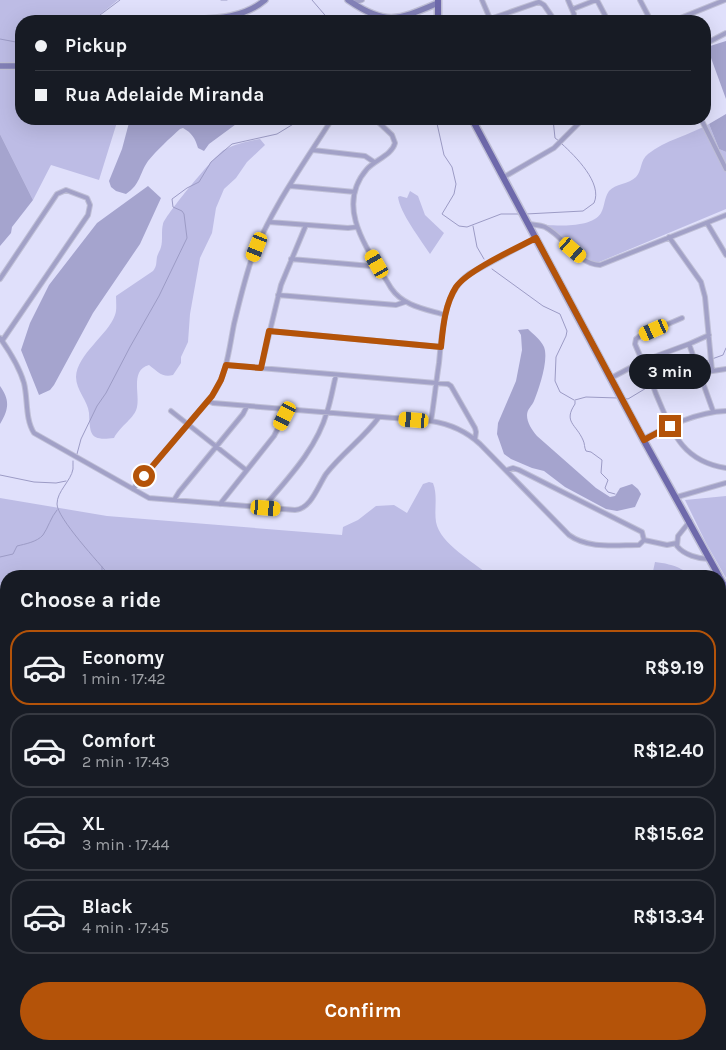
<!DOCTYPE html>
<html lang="en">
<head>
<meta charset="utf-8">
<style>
	body { margin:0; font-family:Karla,sans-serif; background:#242831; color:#f1f3f6; height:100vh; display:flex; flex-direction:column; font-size:19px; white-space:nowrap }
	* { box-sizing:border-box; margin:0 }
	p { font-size:16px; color:#9ea1a6 }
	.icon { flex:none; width:28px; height:28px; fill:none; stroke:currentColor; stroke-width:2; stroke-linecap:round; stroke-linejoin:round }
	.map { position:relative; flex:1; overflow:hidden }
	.side { position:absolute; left:0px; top:570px; width:726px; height:480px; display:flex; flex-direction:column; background:#171b24; border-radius:20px 20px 0 0; box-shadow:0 5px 20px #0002 }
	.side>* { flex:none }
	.guide { position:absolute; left:15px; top:15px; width:696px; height:110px; border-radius:20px; box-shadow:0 5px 20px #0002; display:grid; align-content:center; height:110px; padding:0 20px; background:#171b24 }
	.end { position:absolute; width:22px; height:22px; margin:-11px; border:6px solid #b45309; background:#fff; box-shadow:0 0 0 2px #fff }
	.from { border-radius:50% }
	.bubble { position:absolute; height:35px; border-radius:18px; background:#171b24; box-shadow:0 5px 20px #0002; font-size:16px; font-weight:700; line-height:35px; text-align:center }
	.car { position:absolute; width:15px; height:30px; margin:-15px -8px; border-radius:6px; box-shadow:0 0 4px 1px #0007; background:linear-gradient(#f5c518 24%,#345 0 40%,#f5c518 0 76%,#345 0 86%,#f5c518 0) }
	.guide b { display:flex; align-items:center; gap:18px; height:48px; font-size:19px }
	.guide b+b { border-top:1px solid #363941 }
	.guide i { width:12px; height:12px; background:#f1f3f6 }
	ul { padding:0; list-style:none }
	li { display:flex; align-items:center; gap:15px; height:75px; margin:0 10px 8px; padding:0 10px; border:2px solid #363941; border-radius:20px }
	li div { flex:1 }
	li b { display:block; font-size:19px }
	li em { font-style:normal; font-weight:700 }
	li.on { border-color:#b45309 }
	li>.icon { width:45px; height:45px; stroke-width:1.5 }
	h2 { padding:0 20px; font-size:22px; line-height:60px }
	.button { display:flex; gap:10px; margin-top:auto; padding:10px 20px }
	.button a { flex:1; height:58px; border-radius:30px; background:#b45309; color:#fff; font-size:20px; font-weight:700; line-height:58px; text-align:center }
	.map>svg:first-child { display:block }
	.green { fill:#bdbce5 }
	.forest { fill:#a5a4ce }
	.water { fill:#9c9bc5 }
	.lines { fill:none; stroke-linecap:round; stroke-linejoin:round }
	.stream { stroke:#9c9bc5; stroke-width:1 }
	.street-casing { stroke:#bfbfd6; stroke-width:6 }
	.secondary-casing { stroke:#bfbfd6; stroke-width:8 }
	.primary-casing { stroke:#bfbfd6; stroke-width:9 }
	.street { stroke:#a2a1c7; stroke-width:4 }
	.secondary { stroke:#8381b7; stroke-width:5.5 }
	.primary { stroke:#6e69ab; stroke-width:6 }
	.route { stroke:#b45309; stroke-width:6 }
</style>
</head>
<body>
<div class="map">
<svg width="726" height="1050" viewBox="0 0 726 1050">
	<rect width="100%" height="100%" fill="#e0e0fb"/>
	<path class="green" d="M0 0H118L92 21H21V119H118L99 180 51 165 33 200 0 134Z
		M709 124 719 149 726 152V209L592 265 547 225C561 226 593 227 601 213 605 206 604 198 609 191 615 184 629 184 636 177 642 171 640 160 648 154 665 140 690 135 709 124Z
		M260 139 265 145 247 162 236 178 224 189 216 208 212 233 200 258 190 314 188 342 181 357V363L173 375C162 378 157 371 149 365 130 370 140 394 137 407 135 418 120 426 114 438 90 441 90 435 89 413 88 401 76 390 76 377 77 354 108 335 115 315 117 310 116 302 116 296L153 271C157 266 156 263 157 257 158 253 160 251 161 247 163 240 161 231 163 224 166 214 215 155 224 150 234 144 249 141 260 139Z
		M410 191 418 196 425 215 444 233 430 254C421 240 400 213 398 197L400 196 407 198Z
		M429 482 433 483C438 496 434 509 436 522 440 544 474 562 490 576H6V713H0V498L107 516 342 535 343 527 358 520 376 506 394 505 407 513 423 484Z
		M726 496V578L706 543 685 500Z
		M655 562C664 563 674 565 681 569 687 572 687 573 694 573L696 576H652Z
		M720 625 726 632V653L720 657Z"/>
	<path class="forest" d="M726 41V99L707 47Z
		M726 114V152L719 149 709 124Z
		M130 119H243L209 144 204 151 198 148C195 138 192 133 183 128L180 129C169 139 157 150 148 161 139 174 141 184 126 194L116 191 111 187 109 181 122 149Z
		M0 134 33 200 12 227 11 233 0 246Z
		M148 186 161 198 140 244 93 313 54 385 50 390 39 395 21 350 30 323 49 285 97 223Z
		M528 329C533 334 541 340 544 347 549 360 539 388 534 401 532 406 527 409 527 415 527 423 532 430 537 436L596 488 610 497 615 496 620 488 632 484 638 489 641 494 635 507 617 511 606 509 565 487 544 471 532 468 511 459 504 454 497 434 498 423 516 381 522 350 521 335 518 330Z
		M0 386C10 400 9 409 0 424Z"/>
	<path class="water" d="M726 1009V1050H702L707 1044H720V1021Z"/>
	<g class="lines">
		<path class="stream" d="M221 0H227
			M312 0 330 21
			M92 21 120 0
			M0 39 21 43
			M436 119 444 155 452 167 456 184 454 194 442 214 459 226 467 227 501 214H519
			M553 119 555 138 559 141
			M526 214 583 211 594 203C603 183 575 156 562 144
			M473 226 477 247 484 259
			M492 269 543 306 560 314 567 331 566 336 556 357 555 381 560 392 574 400
			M698 364 723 355 726 348
			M624 398 628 399 658 381 686 371 695 366
			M575 400 586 397 618 398
			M575 401V404C563 422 576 424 583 440 585 444 584 447 586 451L591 452 602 460 601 473 608 480 605 488 608 492 615 494
			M77 454 81 439 97 406 106 393 130 347 159 296 187 238 184 214 182 211 173 207 172 199 187 188 199 182 211 162 232 144 277 134 295 123 298 119
			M73 461C73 464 73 466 73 469 71 481 57 491 57 504 57 518 99 563 110 576
			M0 475 34 482 56 483 66 481
			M0 557 13 554 17 546C25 544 37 542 43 535 48 528 51 517 57 510
			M102 567V576
			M204 1044 206 1050"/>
		<g class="street-casing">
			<path id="street" d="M482 0 491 21
				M597 0 608 21
				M640 0 651 21
				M352 3 362 0
				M573 9 596 0
				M490 19 539 2 544 5 555 21
				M567 21 572 19 574 14 568 0
				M673 21 725 0
				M705 44 726 33
				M375 119 392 135 395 143C392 155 375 160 367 169 333 208 370 252 391 288 403 306 425 309 445 315
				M701 119 726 169
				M313 150 365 156 374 162
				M504 177 554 148 583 119
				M290 186 355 192
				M269 222 348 228 356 227
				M707 223 726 255
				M529 224C534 225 540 225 545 227 565 237 577 264 600 265L726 215
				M669 237 701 282 705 297 712 371
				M291 259 371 266 377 264
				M0 279 57 194 66 190 87 198 90 205 88 215 2 341
				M278 295 396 305 405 302
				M682 318 640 336 636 339 635 344C642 361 650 377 656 394 672 431 681 461 726 468
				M269 331 441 347
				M0 338C10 352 19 366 24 383 28 399 25 419 34 433L149 498 295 510C311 509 318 486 326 474 342 453 364 438 379 417
				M689 344 713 411
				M226 365 448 384 451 386 475 428 476 432 475 439
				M261 368 281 285 306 225
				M699 373 726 369
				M611 378 643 361 689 344 709 335
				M208 401 213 403 431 421C450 424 466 431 480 444L569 535C588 549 615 545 639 545L644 540
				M171 411 246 470
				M431 421C434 402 436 383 439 363 442 334 442 294 469 274L536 238
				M643 439C669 426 697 412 726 411
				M507 470 513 468 519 470 642 532 644 540
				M133 489 212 396C227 375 229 349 234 324 239 303 244 282 251 261 270 210 303 165 332 119
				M677 497 726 483
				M174 500 179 492 243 414 247 406
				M220 504 274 436 288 409
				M266 508 268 502C291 475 317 447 327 412 331 400 333 387 336 375
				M690 521 678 536 677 546C684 555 699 559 709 559
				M644 540 667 545 677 543
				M720 664 726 663
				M720 675 726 678
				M0 715 6 716
				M720 728 726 731
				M0 745H6
				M720 761 726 764
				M0 763 6 780
				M720 804 726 807
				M0 816H6
				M720 817 726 812
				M720 829 726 833
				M720 847 726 851
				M0 850H6
				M720 908 726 905
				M0 1016H6
				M58 1044H77
				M202 1044 204 1050
				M106 1050 107 1044
				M478 1050 580 1044"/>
		</g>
		<g class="secondary-casing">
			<path id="secondary" d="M348 0C386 26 398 20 438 3
				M173 21C204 18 239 22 265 0
				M0 66H21"/>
		</g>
		<g class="primary-casing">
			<path id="primary" d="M438 0V21
				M472 119 643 439 719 576
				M720 578 726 589
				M720 905 726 893
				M626 1050 630 1044
				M635 1050 638 1044"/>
		</g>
		<use href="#street" class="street"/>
		<use href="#secondary" class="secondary"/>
		<use href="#primary" class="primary"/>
	</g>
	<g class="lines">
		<path class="route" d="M144 476 212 396 221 380 226 365 261 368 269 331 441 347C443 327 445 304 456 287 468 270 517 248 536 238L644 440 670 426"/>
	</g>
</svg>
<i class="end from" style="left:144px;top:476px"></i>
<i class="end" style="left:670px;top:426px"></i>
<div class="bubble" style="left:629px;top:354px;width:82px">3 min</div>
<i class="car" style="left:257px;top:247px;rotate:202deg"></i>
<i class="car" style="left:573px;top:250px;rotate:131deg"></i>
<i class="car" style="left:377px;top:264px;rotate:330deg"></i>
<i class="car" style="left:654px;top:330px;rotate:246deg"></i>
<i class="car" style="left:285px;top:416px;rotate:207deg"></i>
<i class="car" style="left:414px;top:420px;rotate:275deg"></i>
<i class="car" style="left:266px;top:508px;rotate:95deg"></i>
<div class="guide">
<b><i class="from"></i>Pickup</b>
<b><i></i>Rua Adelaide Miranda</b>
</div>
<section class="side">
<h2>Choose a ride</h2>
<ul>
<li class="on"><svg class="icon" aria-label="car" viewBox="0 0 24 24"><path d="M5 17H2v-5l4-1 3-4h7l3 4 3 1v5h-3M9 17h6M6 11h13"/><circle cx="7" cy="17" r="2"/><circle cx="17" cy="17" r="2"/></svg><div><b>Economy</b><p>1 min · 17:42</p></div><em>R$9.19</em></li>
<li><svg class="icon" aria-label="car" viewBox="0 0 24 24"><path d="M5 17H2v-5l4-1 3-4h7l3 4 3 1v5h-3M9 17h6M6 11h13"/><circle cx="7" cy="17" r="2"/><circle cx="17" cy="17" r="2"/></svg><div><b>Comfort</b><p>2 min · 17:43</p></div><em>R$12.40</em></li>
<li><svg class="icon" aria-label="car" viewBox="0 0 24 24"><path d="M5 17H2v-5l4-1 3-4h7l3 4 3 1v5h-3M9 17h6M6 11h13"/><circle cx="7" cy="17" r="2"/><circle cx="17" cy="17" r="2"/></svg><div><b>XL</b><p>3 min · 17:44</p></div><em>R$15.62</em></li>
<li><svg class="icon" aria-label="car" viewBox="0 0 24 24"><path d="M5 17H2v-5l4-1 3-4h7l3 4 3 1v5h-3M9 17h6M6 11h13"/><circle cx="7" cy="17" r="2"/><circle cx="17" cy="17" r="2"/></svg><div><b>Black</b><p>4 min · 17:45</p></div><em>R$13.34</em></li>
</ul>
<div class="button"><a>Confirm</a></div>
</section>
</div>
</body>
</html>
